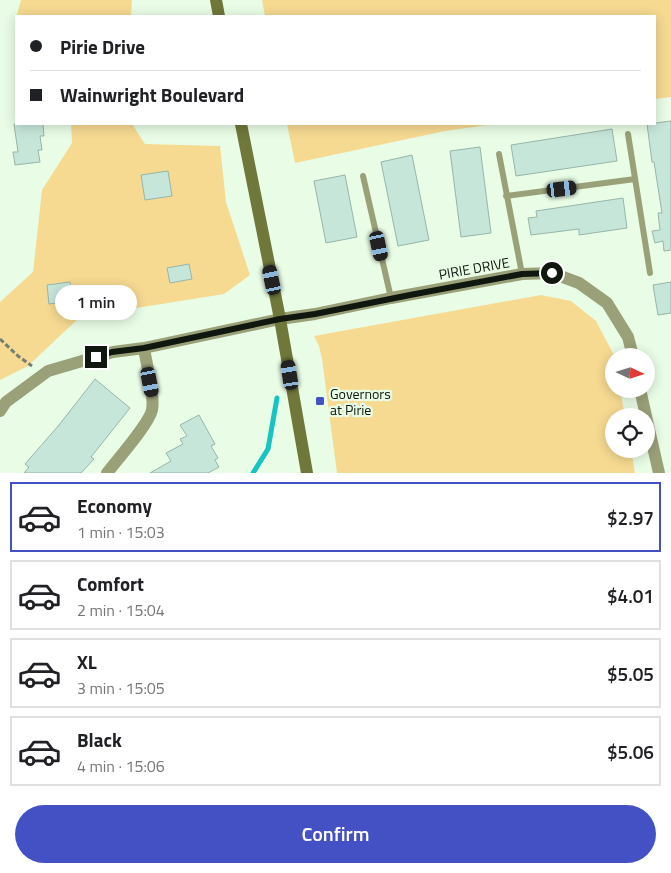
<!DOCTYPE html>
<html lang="en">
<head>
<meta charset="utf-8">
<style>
	body { margin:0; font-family:"Titillium Web",sans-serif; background:#f2f2f2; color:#202124; height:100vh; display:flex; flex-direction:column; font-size:19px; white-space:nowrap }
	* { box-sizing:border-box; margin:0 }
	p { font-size:16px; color:#757577 }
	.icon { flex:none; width:28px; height:28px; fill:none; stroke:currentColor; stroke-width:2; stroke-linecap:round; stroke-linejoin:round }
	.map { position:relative; height:473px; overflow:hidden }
	.drawer { display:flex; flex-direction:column; background:#fff; flex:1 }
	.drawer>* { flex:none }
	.top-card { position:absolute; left:15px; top:15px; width:641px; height:110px; border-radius:0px; box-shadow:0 2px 12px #0003; display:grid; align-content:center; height:110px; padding:0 15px; background:#fff }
	.needle { width:32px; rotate:94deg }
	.controls { position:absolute; left:605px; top:348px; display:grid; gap:10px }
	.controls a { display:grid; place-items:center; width:50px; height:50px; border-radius:50%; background:#fff; box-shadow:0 2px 12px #0003; font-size:25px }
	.end { position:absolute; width:22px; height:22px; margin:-11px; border:6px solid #10170f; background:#fff; box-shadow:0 0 0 2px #fff }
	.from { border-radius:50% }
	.bubble { position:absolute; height:35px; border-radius:18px; background:#fff; box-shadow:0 2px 12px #0003; font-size:16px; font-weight:600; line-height:35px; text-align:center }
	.car { position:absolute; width:15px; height:30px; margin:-15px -8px; border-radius:6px; box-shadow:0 0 4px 1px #0007; background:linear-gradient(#222 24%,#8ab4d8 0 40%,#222 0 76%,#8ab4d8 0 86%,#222 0) }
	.top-card b { display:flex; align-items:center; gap:18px; height:48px; font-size:19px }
	.top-card b+b { border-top:1px solid #e0e0e0 }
	.top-card i { width:12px; height:12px; background:#202124 }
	ul { padding:9px 0 0; list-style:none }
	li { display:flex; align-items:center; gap:15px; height:70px; margin:0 10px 8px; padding:0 5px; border:2px solid #e0e0e0; border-radius:0px }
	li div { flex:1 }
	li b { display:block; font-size:19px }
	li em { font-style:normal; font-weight:600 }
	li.active { border-color:#4451c5 }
	li>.icon { width:45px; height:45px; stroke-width:1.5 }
	.button { display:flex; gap:10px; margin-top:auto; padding:10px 15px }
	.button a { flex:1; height:58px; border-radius:30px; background:#4451c5; color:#fff; font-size:20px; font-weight:600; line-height:58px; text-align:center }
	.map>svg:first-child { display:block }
	.green { fill:#f6da92 }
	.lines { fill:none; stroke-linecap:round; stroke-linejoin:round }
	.stream { stroke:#17c4c3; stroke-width:5 }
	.building { fill:#c6e6d9; stroke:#97b5a9 }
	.path { stroke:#738071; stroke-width:3; stroke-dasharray:5 2.5; stroke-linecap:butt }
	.service { stroke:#9aa179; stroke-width:6 }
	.minor { stroke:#9aa179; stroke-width:12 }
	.secondary { stroke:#6f773b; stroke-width:12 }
	.route { stroke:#10170f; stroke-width:6 }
	.poi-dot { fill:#4451c5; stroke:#e9fde6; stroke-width:2 }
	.labels { text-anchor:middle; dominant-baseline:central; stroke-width:4.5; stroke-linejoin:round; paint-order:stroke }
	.street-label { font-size:14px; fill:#10170f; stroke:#e9fde6 }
	.poi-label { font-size:14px; fill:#10170f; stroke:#e9fde6; text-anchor:start }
</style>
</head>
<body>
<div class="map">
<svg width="671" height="473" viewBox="0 0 671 473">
	<rect width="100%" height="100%" fill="#e9fde6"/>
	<path class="green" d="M21 0H132L131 16H16V19V18Z
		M262 0H671V97L655 99V16H265Z
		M71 124H132L145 144 220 146 226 202 250 275 224 294 80 317 28 366 0 380V302L33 272 42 190 72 143Z
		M287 124H495L445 131 295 163Z
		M541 295 571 301 596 321 614 355V389H620L625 416H614V449H631L635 473H337L322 359 319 346 314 336Z"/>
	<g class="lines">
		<path class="stream" d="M253 473 268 449 277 398"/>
	</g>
	<path class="building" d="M671 121V250L664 251 663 241 655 243 652 231 660 230 658 213H662L654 162H652L647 124Z
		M14 124H43L44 136H40L42 150H38L40 162 15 165 13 152H18Z
		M612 129 617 161 516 176 511 145Z
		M480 147 491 233 461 237 450 151Z
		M412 155 429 240 398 246 381 162Z
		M168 171 172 196 145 200 141 175Z
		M345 175 357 237 326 243 314 181Z
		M623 198 627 228 579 235V229L531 235 528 218 537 217 536 211Z
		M189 264 192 279 170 283 167 268Z
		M70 282 73 301 49 304 47 285Z
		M671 282V313L658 315 653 285Z
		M95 379 130 408 91 457 94 459 81 473H24L29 467 25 464 59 425Z
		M199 415 215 444 211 446 218 458 215 460 219 467 208 473H150L171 461 166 453 183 444 180 439 187 436 180 425Z"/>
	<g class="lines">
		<path class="path" d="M0 339 18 356 32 366"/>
		<path class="service" d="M628 134 650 273
			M499 154 522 274
			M363 176 391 298
			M506 196 635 179"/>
		<path class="minor" d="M640 389 646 416
			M0 411 6 402 48 371 113 352 144 348 280 319 315 314 391 298 522 274 552 273 579 283 607 303 628 337 633 356
			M646 416 659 473
			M107 473C117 460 149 424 152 410 155 395 146 363 144 348"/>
		<path class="secondary" d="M216 0 219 16
			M241 124 280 319 307 473"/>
	</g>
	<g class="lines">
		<path class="route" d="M96 357 112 352 144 348 280 319 315 314 410 295 522 274 552 273"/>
	</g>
	<rect class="poi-dot" x="315" y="396" width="10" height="10" rx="2.5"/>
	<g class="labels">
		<g class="street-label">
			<text transform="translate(474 268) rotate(-10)">PIRIE DRIVE</text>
		</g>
		<g class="poi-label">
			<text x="330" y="393">Governors<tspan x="330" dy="16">at Pirie</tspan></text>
		</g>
	</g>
</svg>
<div class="controls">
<a><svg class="needle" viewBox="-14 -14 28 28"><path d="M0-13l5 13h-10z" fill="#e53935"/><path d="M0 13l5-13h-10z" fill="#757577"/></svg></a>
<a><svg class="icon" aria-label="locate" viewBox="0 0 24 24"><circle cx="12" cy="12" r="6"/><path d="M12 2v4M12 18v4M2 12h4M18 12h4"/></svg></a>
</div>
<i class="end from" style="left:552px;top:273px"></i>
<i class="end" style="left:96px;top:357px"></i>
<div class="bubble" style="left:55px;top:285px;width:82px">1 min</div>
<i class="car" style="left:562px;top:189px;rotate:83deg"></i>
<i class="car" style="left:379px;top:246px;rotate:168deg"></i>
<i class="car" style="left:272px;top:280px;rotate:348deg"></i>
<i class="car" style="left:290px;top:375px;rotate:351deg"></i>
<i class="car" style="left:150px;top:382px;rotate:169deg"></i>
<div class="top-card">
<b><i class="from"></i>Pirie Drive</b>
<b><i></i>Wainwright Boulevard</b>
</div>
</div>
<section class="drawer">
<ul>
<li class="active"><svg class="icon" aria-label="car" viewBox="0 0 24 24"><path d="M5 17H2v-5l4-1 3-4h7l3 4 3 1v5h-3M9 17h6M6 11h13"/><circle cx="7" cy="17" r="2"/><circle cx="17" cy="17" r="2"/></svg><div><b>Economy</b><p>1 min · 15:03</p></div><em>$2.97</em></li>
<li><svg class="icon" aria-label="car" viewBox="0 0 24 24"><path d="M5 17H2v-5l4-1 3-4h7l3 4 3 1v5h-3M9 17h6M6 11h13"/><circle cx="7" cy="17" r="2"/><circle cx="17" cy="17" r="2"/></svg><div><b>Comfort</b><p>2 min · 15:04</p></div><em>$4.01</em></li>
<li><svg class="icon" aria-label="car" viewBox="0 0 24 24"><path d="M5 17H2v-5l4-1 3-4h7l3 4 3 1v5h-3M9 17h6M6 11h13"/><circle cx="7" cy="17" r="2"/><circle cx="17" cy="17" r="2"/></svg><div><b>XL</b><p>3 min · 15:05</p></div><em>$5.05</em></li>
<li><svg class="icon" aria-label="car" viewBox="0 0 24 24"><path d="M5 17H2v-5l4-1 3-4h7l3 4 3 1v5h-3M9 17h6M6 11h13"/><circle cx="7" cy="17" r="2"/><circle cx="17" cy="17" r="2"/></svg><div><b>Black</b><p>4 min · 15:06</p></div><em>$5.06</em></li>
</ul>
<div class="button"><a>Confirm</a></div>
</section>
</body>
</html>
